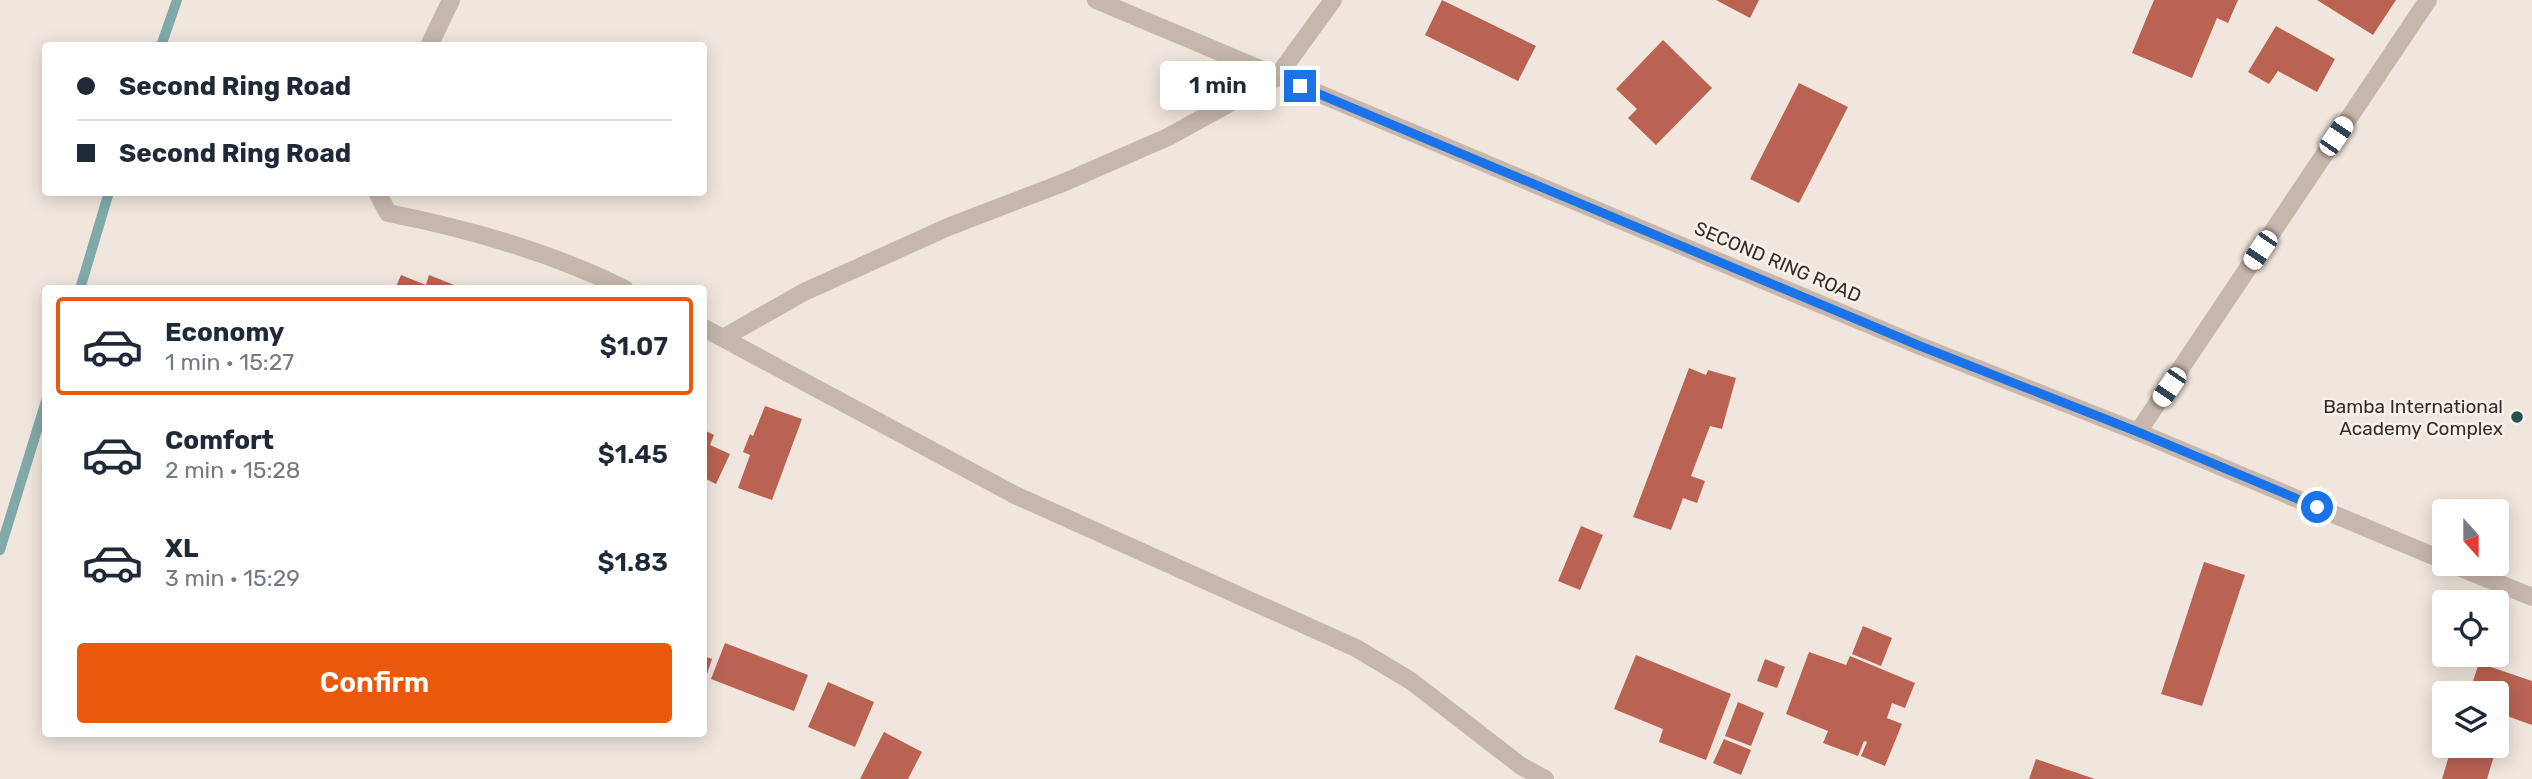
<!DOCTYPE html>
<html lang="en">
<head>
<meta charset="utf-8">
<style>
	body { margin:0; font-family:Rubik,sans-serif; background:#f2f2f3; color:#1f2937; height:100vh; display:flex; flex-direction:column; font-size:26px; white-space:nowrap }
	* { box-sizing:border-box; margin:0 }
	p { font-size:23px; color:#747a83 }
	.icon { flex:none; width:38px; height:38px; fill:none; stroke:currentColor; stroke-width:2; stroke-linecap:round; stroke-linejoin:round }
	.map { position:relative; flex:1; overflow:hidden }
	.side { position:absolute; left:42px; top:285px; width:665px; height:452px; display:flex; flex-direction:column; background:#fff; border-radius:7px; box-shadow:0 4px 18px #0003 }
	.side>* { flex:none }
	.hud { position:absolute; left:42px; top:42px; width:665px; height:154px; border-radius:7px; box-shadow:0 4px 18px #0003; display:grid; align-content:center; height:154px; padding:0 35px; background:#fff }
	.needle { width:46px; rotate:159deg }
	.controls { position:absolute; left:2432px; top:499px; display:grid; gap:14px }
	.controls a { display:grid; place-items:center; width:77px; height:77px; border-radius:7px; background:#fff; box-shadow:0 4px 18px #0003; font-size:35px }
	.end { position:absolute; width:32px; height:32px; margin:-16px; border:9px solid #1a73e8; background:#fff; box-shadow:0 0 0 4px #fff }
	.from { border-radius:50% }
	.bubble { position:absolute; height:49px; border-radius:7px; background:#fff; box-shadow:0 4px 18px #0003; font-size:23px; font-weight:600; line-height:49px; text-align:center }
	.car { position:absolute; width:21px; height:42px; margin:-21px -10px; border-radius:9px; box-shadow:0 0 5px 2px #0007; background:linear-gradient(#fff 24%,#345 0 40%,#fff 0 76%,#345 0 86%,#fff 0) }
	.hud b { display:flex; align-items:center; gap:24px; height:66px; font-size:26px }
	.hud b+b { border-top:2px solid #e0e1e3 }
	.hud i { width:18px; height:18px; background:#1f2937 }
	ul { padding:12px 0 0; list-style:none }
	li { display:flex; align-items:center; gap:21px; height:98px; margin:0 14px 10px; padding:0 21px; border:4px solid transparent; border-radius:7px }
	li div { flex:1 }
	li b { display:block; font-size:26px }
	li em { font-style:normal; font-weight:600 }
	li.on { border-color:#ea580c }
	li>.icon { width:63px; height:63px; stroke-width:1.5 }
	.cta { display:flex; gap:14px; margin-top:auto; padding:14px 35px }
	.cta a { flex:1; height:80px; border-radius:7px; background:#ea580c; color:#fff; font-size:28px; font-weight:600; line-height:80px; text-align:center }
	.map>svg:first-child { display:block }
	.lines { fill:none; stroke-linecap:round; stroke-linejoin:round }
	.stream { stroke:#80aaa9; stroke-width:10 }
	.building { fill:#ba6352 }
	.minor { stroke:#c7b6ab; stroke-width:18 }
	.tertiary { stroke:#c7b6ab; stroke-width:18 }
	.route { stroke:#1a73e8; stroke-width:9 }
	.poi-dot { fill:#235352; stroke:#f8f1ea; stroke-width:2.5 }
	.labels { text-anchor:middle; dominant-baseline:central; stroke-width:5; stroke-linejoin:round; paint-order:stroke }
	.street-label { font-size:19px; fill:#362c2a; stroke:#f8f1ea }
	.poi-label { font-size:19px; fill:#362c2a; stroke:#f8f1ea; text-anchor:end }
</style>
</head>
<body>
<div class="map">
<svg width="2532" height="779" viewBox="0 0 2532 779">
	<rect width="100%" height="100%" fill="#f0e6de"/>
	<g class="lines">
		<path class="stream" d="M161 46 177 0
			M80 289 109 192
			M0 550 46 401"/>
	</g>
	<path class="building" d="M1442 0 1536 46 1518 81 1425 35Z
		M1716 0H1759L1750 18Z
		M2154 0H2238L2228 23 2217 18 2192 78 2132 53Z
		M2317 0H2396L2373 35Z
		M2276 26 2335 59 2317 92 2278 71 2269 84 2248 72Z
		M1663 40 1712 88 1656 145 1628 118 1637 109 1616 89Z
		M1799 83 1848 107 1799 203 1750 179Z
		M401 275 426 285 429 275 464 289H395Z
		M1689 368 1706 375 1708 370 1736 378 1722 429 1710 426 1691 476 1705 481 1697 503 1683 498 1671 530 1633 517Z
		M765 406 802 419 772 500 738 488 750 455 743 452 750 434 753 436Z
		M704 430 714 435 710 445 730 454 716 484 704 478Z
		M1581 526 1603 535 1580 590 1558 581Z
		M2204 562 2245 575 2202 706 2161 694Z
		M1863 626 1892 638 1881 666 1852 654Z
		M725 643 808 675 794 711 711 679Z
		M1809 652 1846 665 1850 656 1915 683 1905 708 1892 703 1887 718 1902 724 1885 766 1861 756 1867 742 1864 741 1858 756 1823 743 1828 731 1786 714Z
		M1636 655 1731 694 1706 760 1659 742 1663 729 1614 709Z
		M704 656 712 659 704 683Z
		M1765 659 1785 667 1777 688 1757 681Z
		M2479 663 2532 681V725L2507 716 2498 744 2497 693H2469Z
		M828 682 874 702 855 747 808 727Z
		M1738 702 1764 713 1751 746 1725 736Z
		M884 732 922 752 908 779H860Z
		M1724 739 1751 750 1741 775 1713 763Z
		M2452 746H2497L2487 779H2442Z
		M2036 759 2095 779H2029Z"/>
	<g class="lines">
		<path class="minor" d="M429 46 451 0
			M377 192 388 213C469 229 551 252 625 289
			M704 328 1015 495 1356 648 1411 681 1521 766 1545 779
			M723 338 804 292 948 227 1065 182 1168 137 1277 77 1333 0
			M2138 432 2428 0"/>
		<path class="tertiary" d="M1096 0 1920 346 2138 432 2445 561
			M2451 564 2532 597"/>
	</g>
	<g class="lines">
		<path class="route" d="M1300 86 1920 346 2138 432 2317 507"/>
	</g>
	<circle class="poi-dot" cx="2517" cy="417" r="7"/>
	<g class="labels">
		<g class="street-label">
			<text transform="translate(1778 262) rotate(23)">SECOND RING ROAD</text>
		</g>
		<g class="poi-label">
			<text x="2503" y="406">Bamba International<tspan x="2503" dy="22">Academy Complex</tspan></text>
		</g>
	</g>
</svg>
<div class="controls">
<a><svg class="needle" viewBox="-14 -14 28 28"><path d="M0-13l5 13h-10z" fill="#e53935"/><path d="M0 13l5-13h-10z" fill="#747a83"/></svg></a>
<a><svg class="icon" aria-label="locate" viewBox="0 0 24 24"><circle cx="12" cy="12" r="6"/><path d="M12 2v4M12 18v4M2 12h4M18 12h4"/></svg></a>
<a><svg class="icon" aria-label="layers" viewBox="0 0 24 24"><path d="M12 4l9 5-9 5-9-5zM3 14l9 5 9-5"/></svg></a>
</div>
<i class="end from" style="left:2317px;top:507px"></i>
<i class="end" style="left:1300px;top:86px"></i>
<div class="bubble" style="left:1160px;top:61px;width:116px">1 min</div>
<i class="car" style="left:2336px;top:136px;rotate:34deg"></i>
<i class="car" style="left:2260px;top:250px;rotate:214deg"></i>
<i class="car" style="left:2169px;top:387px;rotate:214deg"></i>
<div class="hud">
<b><i class="from"></i>Second Ring Road</b>
<b><i></i>Second Ring Road</b>
</div>
<section class="side">
<ul>
<li class="on"><svg class="icon" aria-label="car" viewBox="0 0 24 24"><path d="M5 17H2v-5l4-1 3-4h7l3 4 3 1v5h-3M9 17h6M6 11h13"/><circle cx="7" cy="17" r="2"/><circle cx="17" cy="17" r="2"/></svg><div><b>Economy</b><p>1 min · 15:27</p></div><em>$1.07</em></li>
<li><svg class="icon" aria-label="car" viewBox="0 0 24 24"><path d="M5 17H2v-5l4-1 3-4h7l3 4 3 1v5h-3M9 17h6M6 11h13"/><circle cx="7" cy="17" r="2"/><circle cx="17" cy="17" r="2"/></svg><div><b>Comfort</b><p>2 min · 15:28</p></div><em>$1.45</em></li>
<li><svg class="icon" aria-label="car" viewBox="0 0 24 24"><path d="M5 17H2v-5l4-1 3-4h7l3 4 3 1v5h-3M9 17h6M6 11h13"/><circle cx="7" cy="17" r="2"/><circle cx="17" cy="17" r="2"/></svg><div><b>XL</b><p>3 min · 15:29</p></div><em>$1.83</em></li>
</ul>
<div class="cta"><a>Confirm</a></div>
</section>
</div>
</body>
</html>
